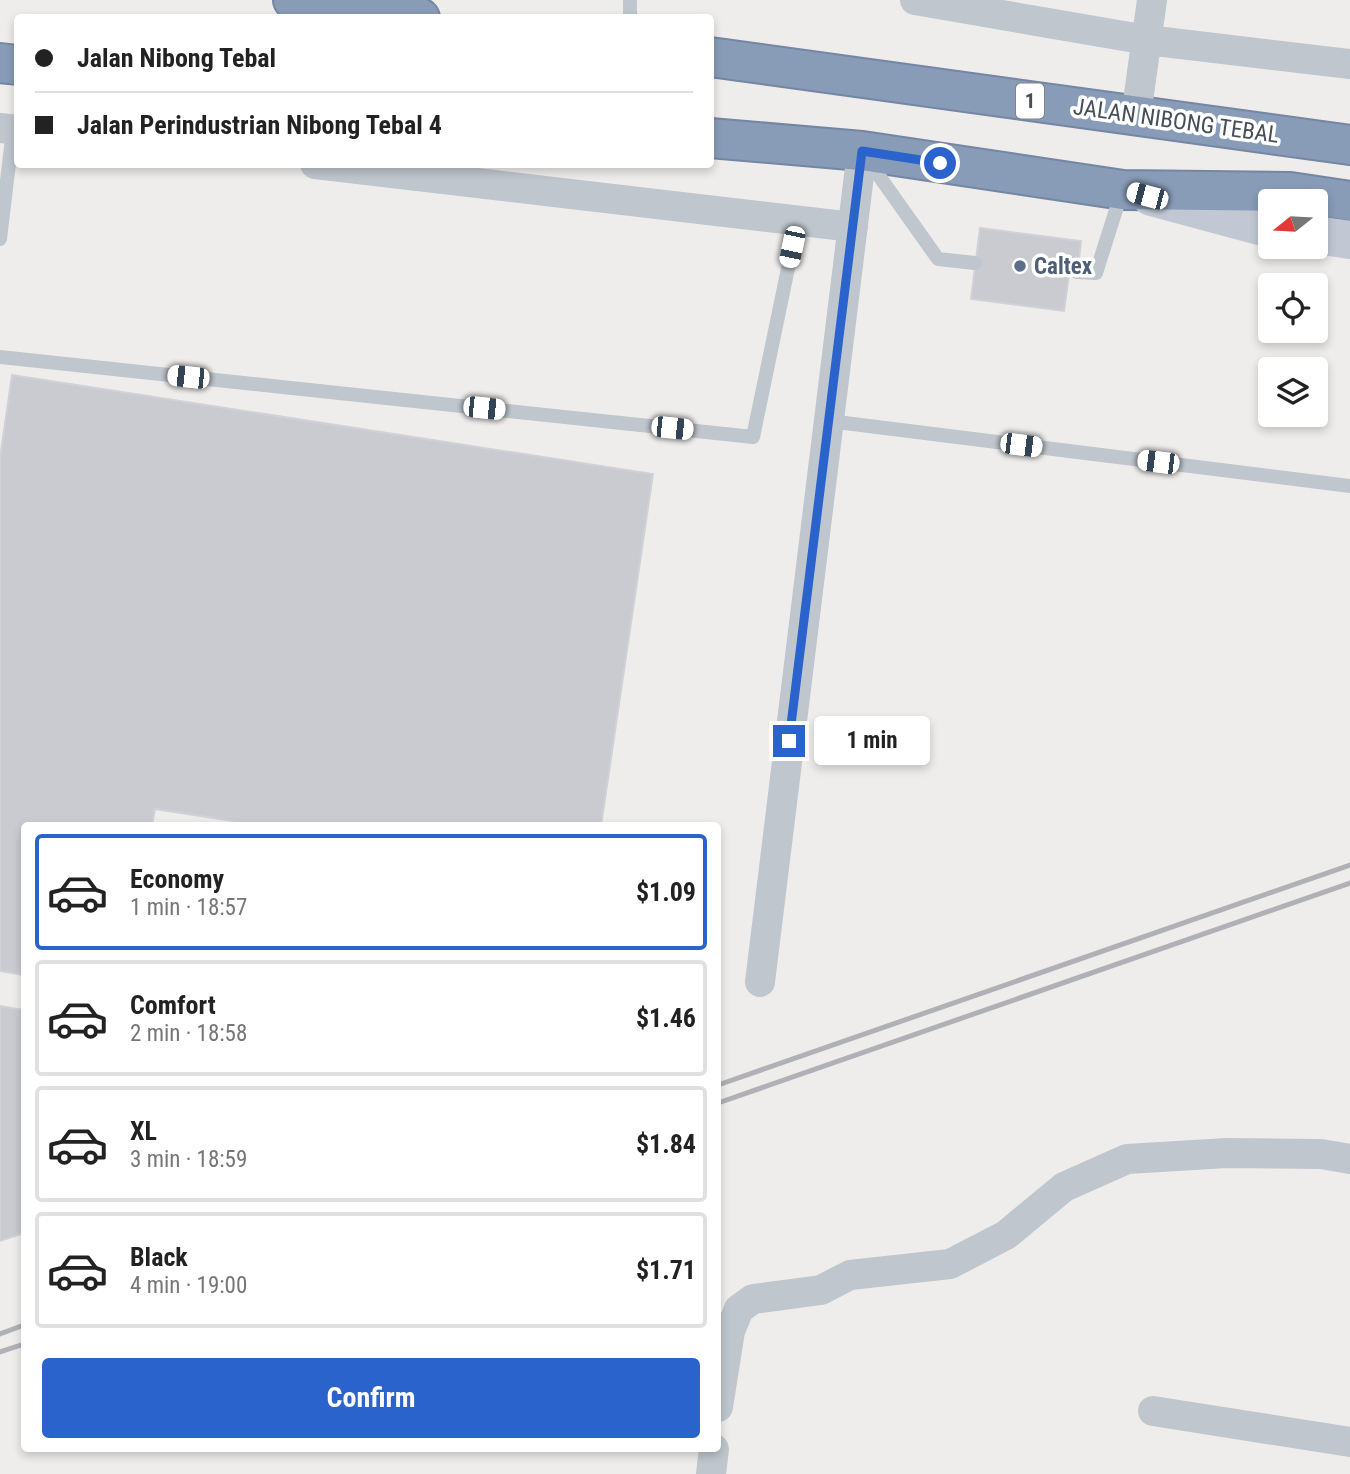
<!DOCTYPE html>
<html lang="en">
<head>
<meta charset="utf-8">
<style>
	body { margin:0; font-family:"Roboto Condensed",sans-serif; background:#f2f2f2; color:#222; height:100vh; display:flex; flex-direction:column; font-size:26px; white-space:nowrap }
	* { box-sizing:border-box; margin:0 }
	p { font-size:23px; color:#767676 }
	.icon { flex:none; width:38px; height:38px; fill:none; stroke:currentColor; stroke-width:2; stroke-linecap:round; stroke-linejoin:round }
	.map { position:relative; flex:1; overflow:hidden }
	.sheet { position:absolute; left:21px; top:822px; width:700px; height:630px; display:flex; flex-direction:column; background:#fff; border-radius:7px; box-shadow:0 4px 10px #0003 }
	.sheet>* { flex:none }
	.guide { position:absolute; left:14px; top:14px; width:700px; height:154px; border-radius:7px; box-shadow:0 4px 10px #0003; display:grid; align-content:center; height:154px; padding:0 21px; background:#fff }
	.needle { width:46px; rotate:252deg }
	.controls { position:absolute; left:1258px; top:189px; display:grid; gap:14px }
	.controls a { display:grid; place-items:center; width:70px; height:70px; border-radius:7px; background:#fff; box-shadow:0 4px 10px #0003; font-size:35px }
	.end { position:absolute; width:32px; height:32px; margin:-16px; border:9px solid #2a63cc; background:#fff; box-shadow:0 0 0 4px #fff }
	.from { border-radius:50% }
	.bubble { position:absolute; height:49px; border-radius:7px; background:#fff; box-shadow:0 4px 10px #0003; font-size:23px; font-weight:700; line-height:49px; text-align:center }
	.car { position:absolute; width:21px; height:42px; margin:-21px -10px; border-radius:9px; box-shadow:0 0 5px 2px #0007; background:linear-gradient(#fff 24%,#345 0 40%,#fff 0 76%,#345 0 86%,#fff 0) }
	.guide b { display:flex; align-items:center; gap:24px; height:66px; font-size:26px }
	.guide b+b { border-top:2px solid #e0e0e0 }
	.guide i { width:18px; height:18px; background:#222 }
	ul { padding:12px 0 0; list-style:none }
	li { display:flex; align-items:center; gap:21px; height:116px; margin:0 14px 10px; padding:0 7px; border:4px solid #e0e0e0; border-radius:7px }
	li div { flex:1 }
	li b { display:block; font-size:26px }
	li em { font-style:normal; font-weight:700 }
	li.selected { border-color:#2a63cc }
	li>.icon { width:63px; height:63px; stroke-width:1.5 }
	.action { display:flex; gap:14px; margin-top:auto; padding:14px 21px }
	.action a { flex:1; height:80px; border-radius:7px; background:#2a63cc; color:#fff; font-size:28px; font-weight:700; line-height:80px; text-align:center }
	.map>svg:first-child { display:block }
	.building { fill:#cacbd1; stroke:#d1d2d7; stroke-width:2 }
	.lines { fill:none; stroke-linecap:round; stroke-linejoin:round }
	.highway-casing { stroke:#7486a3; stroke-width:42 }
	.lane { stroke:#bfc6cd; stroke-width:14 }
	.street { stroke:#bfc6cd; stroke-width:30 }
	.secondary { stroke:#c1c8d4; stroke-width:38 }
	.highway { stroke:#889bb7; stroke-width:38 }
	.rail { stroke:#afb1b6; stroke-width:5 }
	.route { stroke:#2a63cc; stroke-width:9 }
	.service-dot { fill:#5c6f8a; stroke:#fff; stroke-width:2.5 }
	.labels { text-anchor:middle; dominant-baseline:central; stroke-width:7; stroke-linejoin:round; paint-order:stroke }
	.shield { fill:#fff; stroke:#7e838a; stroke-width:2 }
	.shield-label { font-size:21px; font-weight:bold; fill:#474e58 }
	.street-label { font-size:23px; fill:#474e58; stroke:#fff }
	.service-label { font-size:23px; font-weight:bold; fill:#4e5e75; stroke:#fff; text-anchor:start }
</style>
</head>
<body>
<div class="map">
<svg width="1350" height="1474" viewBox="0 0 1350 1474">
	<rect width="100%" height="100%" fill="#efedec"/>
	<path class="building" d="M980 228 1081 241 1077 277 1069 275 1064 311 971 299Z
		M12 375 653 474 601 826H264L155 809 152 826H24V975L0 971V458Z
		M0 1006 24 1010V1233L0 1241Z"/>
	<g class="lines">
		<g class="highway-casing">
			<path id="highway" d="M293 0 420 18
				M710 57 1350 145
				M0 63 18 65
				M710 138 862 151 1123 190 1290 192 1350 201"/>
		</g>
		<path class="lane" d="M630 0V18
			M867 159 938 259 975 263
			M0 239 13 130
			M1077 272 1096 273 1122 191
			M0 357 753 437 798 220
			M829 421 1350 486"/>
		<path class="street" d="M915 0 1147 40 1350 64
			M1136 116 1152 0
			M0 128 18 130
			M315 164 853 227
			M760 982 862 151
			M718 1407 730 1331 739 1309 753 1299 821 1290 850 1275 950 1264 1006 1235 1064 1187 1127 1159 1227 1153 1321 1154 1350 1159
			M1153 1411 1350 1442
			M711 1474 714 1449"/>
		<path class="secondary" d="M1151 197 1270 229
			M1316 235 1350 240"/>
		<use href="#highway" class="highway"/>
		<path class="rail" d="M718 1085 1350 865
			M718 1103 1350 883
			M0 1334 24 1325
			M0 1352 24 1344"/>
	</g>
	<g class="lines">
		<path class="route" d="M789 741 862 151 940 163"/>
	</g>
	<circle class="service-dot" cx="1020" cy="266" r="7"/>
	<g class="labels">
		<rect class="shield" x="1016" y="83.5" width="28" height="35" rx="5"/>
		<g class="shield-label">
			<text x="1030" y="101">1</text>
		</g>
		<g class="street-label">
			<text transform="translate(1176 121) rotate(8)">JALAN NIBONG TEBAL</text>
		</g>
		<g class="service-label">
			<text x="1034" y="266">Caltex</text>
		</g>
	</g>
</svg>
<div class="controls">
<a><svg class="needle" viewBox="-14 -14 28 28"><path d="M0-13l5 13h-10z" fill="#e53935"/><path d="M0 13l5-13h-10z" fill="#767676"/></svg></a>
<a><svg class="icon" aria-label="locate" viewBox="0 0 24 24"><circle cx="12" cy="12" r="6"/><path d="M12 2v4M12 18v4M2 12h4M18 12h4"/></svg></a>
<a><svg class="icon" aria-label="layers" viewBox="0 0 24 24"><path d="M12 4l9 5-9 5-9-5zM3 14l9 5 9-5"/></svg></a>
</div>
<i class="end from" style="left:940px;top:163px"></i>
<i class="end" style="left:789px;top:741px"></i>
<div class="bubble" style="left:814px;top:716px;width:116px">1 min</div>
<i class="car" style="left:1147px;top:196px;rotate:285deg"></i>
<i class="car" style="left:792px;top:247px;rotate:192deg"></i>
<i class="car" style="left:188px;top:377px;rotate:276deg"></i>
<i class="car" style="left:484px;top:408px;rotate:96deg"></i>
<i class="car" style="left:672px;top:428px;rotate:96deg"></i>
<i class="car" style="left:1021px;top:445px;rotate:97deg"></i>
<i class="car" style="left:1158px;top:462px;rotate:277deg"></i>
<div class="guide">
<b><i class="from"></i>Jalan Nibong Tebal</b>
<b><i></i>Jalan Perindustrian Nibong Tebal 4</b>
</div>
<section class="sheet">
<ul>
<li class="selected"><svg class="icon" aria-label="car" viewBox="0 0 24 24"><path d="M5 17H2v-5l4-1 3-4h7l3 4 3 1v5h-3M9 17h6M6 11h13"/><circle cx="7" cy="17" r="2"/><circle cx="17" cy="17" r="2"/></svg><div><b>Economy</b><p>1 min · 18:57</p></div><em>$1.09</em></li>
<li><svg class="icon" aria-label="car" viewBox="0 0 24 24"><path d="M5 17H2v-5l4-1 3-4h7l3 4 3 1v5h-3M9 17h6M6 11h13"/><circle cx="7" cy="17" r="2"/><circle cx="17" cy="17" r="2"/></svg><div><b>Comfort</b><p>2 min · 18:58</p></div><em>$1.46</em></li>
<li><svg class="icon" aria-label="car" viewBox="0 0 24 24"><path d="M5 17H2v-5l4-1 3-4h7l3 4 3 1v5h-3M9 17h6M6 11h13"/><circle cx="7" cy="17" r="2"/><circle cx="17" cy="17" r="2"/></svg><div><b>XL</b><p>3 min · 18:59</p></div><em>$1.84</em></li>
<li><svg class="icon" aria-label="car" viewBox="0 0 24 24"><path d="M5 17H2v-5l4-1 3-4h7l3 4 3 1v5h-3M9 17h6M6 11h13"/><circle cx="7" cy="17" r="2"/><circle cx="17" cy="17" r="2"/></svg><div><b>Black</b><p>4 min · 19:00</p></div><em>$1.71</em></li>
</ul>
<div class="action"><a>Confirm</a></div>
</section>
</div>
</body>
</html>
